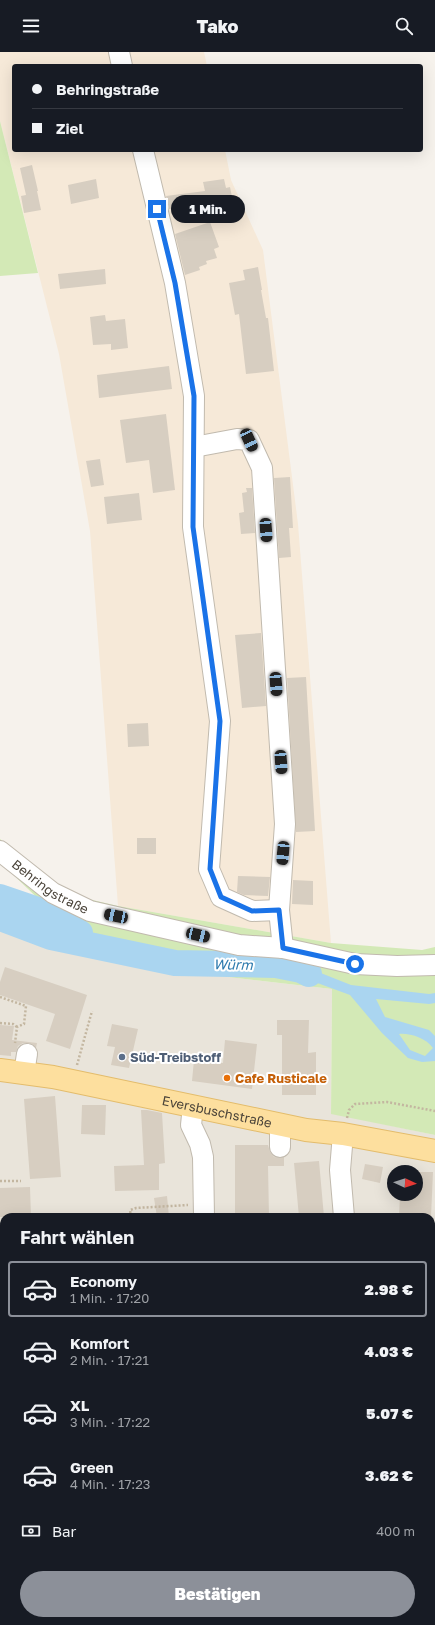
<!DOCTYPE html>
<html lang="de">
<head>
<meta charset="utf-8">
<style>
	body { margin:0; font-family:"Golos Text",sans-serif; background:#242831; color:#f1f3f6; height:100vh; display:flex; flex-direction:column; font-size:15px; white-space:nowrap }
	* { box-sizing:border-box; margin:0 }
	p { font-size:13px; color:#9ea1a6 }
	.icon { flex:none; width:22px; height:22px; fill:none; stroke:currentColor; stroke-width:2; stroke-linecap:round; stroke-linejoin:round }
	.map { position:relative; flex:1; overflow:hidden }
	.details { position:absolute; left:0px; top:1161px; width:435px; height:412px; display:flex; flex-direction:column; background:#171b24; border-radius:12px 12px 0 0; box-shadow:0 4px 16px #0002 }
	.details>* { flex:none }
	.guide { position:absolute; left:12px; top:12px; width:411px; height:88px; border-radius:4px; box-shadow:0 4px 16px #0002; display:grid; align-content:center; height:88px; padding:0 20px; background:#171b24 }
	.needle { width:26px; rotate:94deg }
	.fabs { position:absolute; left:387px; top:1113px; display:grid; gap:8px }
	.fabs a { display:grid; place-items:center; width:36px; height:36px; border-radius:50%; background:#171b24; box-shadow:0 4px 16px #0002; font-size:20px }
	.end { position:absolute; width:18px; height:18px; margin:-9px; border:5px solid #1a73e8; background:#fff; box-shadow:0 0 0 2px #fff }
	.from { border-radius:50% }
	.bubble { position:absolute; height:28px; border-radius:14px; background:#171b24; box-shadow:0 4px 16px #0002; font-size:13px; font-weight:800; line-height:28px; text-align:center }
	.car { position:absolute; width:12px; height:24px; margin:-12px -6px; border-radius:5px; box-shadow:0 0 3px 1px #0007; background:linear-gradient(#222 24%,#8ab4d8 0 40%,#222 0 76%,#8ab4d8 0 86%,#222 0) }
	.guide b { display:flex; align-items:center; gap:14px; height:38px; font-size:15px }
	.guide b+b { border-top:1px solid #363941 }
	.guide i { width:10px; height:10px; background:#f1f3f6 }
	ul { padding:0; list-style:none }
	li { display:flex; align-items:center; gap:12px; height:56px; margin:0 8px 6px; padding:0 12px; border:2px solid transparent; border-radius:4px }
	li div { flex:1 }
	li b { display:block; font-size:15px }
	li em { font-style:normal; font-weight:800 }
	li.active { border-color:#8c9099 }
	li>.icon { width:36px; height:36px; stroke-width:1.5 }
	h2 { padding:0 20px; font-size:18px; line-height:48px }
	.pay { display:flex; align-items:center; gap:10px; height:44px; padding:0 20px; font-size:15px }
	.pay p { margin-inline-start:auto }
	.action { display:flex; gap:8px; margin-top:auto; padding:8px 20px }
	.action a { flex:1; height:46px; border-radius:24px; background:#8c9099; color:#fff; font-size:16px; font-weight:800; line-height:46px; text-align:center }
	header { display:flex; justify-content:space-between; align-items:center; height:52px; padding:0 20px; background:#171b24; font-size:18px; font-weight:800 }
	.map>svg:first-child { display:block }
	.residential { fill:#e9e4da; fill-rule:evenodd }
	.commercial { fill:#f6e9d8 }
	.education { fill:#eee7d6 }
	.green { fill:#d3e9b6 }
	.water { fill:#aad5f0; fill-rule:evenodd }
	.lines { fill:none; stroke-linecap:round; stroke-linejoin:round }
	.river { stroke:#aad5f0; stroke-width:26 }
	.building { fill:#d7cec1 }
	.minor-casing { stroke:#c1baae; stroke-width:22 }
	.major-casing { stroke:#e3bc6c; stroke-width:24 }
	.path { stroke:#c3b6a0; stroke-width:2.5; stroke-dasharray:2 2; stroke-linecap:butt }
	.minor { stroke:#fff; stroke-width:20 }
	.major { stroke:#fddf9e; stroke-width:22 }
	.route { stroke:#1a73e8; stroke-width:5 }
	.service-dot { fill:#5c6f8a; stroke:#fff; stroke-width:1.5 }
	.food-dot { fill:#e8710a; stroke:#fff; stroke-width:1.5 }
	.labels { text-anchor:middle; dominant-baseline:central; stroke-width:4; stroke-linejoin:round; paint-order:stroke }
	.street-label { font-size:13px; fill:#4a4339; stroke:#fff }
	.service-label { font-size:13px; font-weight:bold; fill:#4e5e75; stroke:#fff; text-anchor:start }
	.food-label { font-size:13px; font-weight:bold; fill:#c56008; stroke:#fff; text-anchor:start }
	.water-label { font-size:14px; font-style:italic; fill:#307caf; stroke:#fff }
</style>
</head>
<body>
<header><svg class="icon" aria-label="menu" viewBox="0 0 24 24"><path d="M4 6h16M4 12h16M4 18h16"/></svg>Tako<svg class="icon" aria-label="search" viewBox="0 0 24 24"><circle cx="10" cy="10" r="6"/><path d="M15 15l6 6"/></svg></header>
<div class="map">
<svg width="435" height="1573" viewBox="0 0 435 1573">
	<rect width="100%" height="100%" fill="#f6f2ec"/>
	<path class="residential" d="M0 867 52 888 176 919 332 937 331 1061 435 1083V1573H0ZM394 1120H416V1142H394ZM4 1165H431V1569H4Z"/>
	<path class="commercial" d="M0 0H204L207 14H14V98H225L231 128 263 198 298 472 331 891 118 854 90 479 59 302 0 69Z"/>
	<path class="education" d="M4 1203V1569H154L133 1573H0V1204Z"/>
	<path class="green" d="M0 69 38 221 0 224Z
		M0 787 67 842 118 854 331 891 422 898 435 895V1083L331 1062 332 937 176 919 52 888 54 862 0 810Z"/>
	<path class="water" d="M275 911 303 914 351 933 429 942 435 941V951L429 952 376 947 385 965 429 978 435 984V1009L422 1010 408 1006 382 981 350 943 274 915ZM399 982C410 981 426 986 433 996L425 1004 410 998Z"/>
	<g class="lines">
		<path class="river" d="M0 845 38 858 80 881
			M0 866 51 885 175 911 276 913 301 918 309 922"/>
	</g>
	<path class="building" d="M32 113 38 139H37L41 158 24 161 21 144 26 143 20 116Z
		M96 127 99 146 71 152 68 133Z
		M224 127 226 136 230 135 232 145 203 150 204 152 169 157 166 144 205 139 203 130Z
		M210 170 219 195 214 197 217 206 206 209 207 212 199 215 200 218 185 223 175 182Z
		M258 215 262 238H261L266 266H268L274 319 246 322 239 262 235 263 229 231 245 228 243 218Z
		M105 217 106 232 60 237 58 222Z
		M105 263 106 269 125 267 128 296 111 298V292L93 293 90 265Z
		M169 314 172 337 99 346 97 323Z
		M166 362 175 438 153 441 149 408 126 411 120 368Z
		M100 407 104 433 91 435 86 409Z
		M290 425 293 476H289L291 505 279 506 274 426Z
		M246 436H252L255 481 241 482 239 461 244 460 242 441 247 440Z
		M139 441 142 468 107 472 104 445Z
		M261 581 266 654 242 656 235 583Z
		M306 625 315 779 296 780 287 626Z
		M148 671 149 694 128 695 127 672Z
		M137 786H156V802H137Z
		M238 824 270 825 268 844 244 843 237 840Z
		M293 828 313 829V853L292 852Z
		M5 915 87 943 70 997 46 989 55 962 0 943V930Z
		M277 968H309L308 1001 316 1000V1043H282V983H277Z
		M112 972 138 977 129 1016 111 1013 115 995 107 994Z
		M0 973 14 974 12 988 37 991 36 996 29 991H23L18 994 16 1000H11V1004L0 1003Z
		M225 988 257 992 252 1037 192 1029 194 1008 223 1011Z
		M55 1044 61 1125 30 1127 24 1047Z
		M82 1053H106L105 1083 81 1082Z
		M141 1058H147L162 1061 165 1111 159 1112V1138L115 1139 114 1114 144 1113Z
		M235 1093H268L270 1100 274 1105 280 1106 284 1105V1114H268L269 1165H235Z
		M319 1109 324 1165H299L294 1111Z
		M365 1112 383 1115 380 1131 362 1127Z
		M416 1120H433L431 1165H399L400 1142H416Z
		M30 1135 31 1165H0V1136Z
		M167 1144 169 1165H157L154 1146Z"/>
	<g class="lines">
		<g class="minor-casing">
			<g id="minor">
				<path d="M119 0 122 14"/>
				<path d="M143 98 175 231 194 344 193 475 220 669 209 817 221 845 252 859 279 858"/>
				<path d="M194 395 237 387 249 388 262 416 285 772 279 858 283 896"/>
				<path id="s1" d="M0 799 53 841 90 859 239 893 283 896 355 912 397 914 435 913"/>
				<path d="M24 1021 27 1002"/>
				<path d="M193 1054 191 1073 200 1092 203 1105 204 1165"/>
				<path d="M280 1072V1095"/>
				<path d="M343 1082 340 1118 344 1165"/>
				<path d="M431 1345 435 1344"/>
				<path d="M431 1555H435"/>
				<path d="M268 1573 296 1569"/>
				<path d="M347 1573 348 1569"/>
			</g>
		</g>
		<g class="major-casing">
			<g id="major">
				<path id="s2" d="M0 1018 53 1025 306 1078 343 1082 435 1099"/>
			</g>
		</g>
		<path class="path" d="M0 945 26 954 24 972 17 975 15 991
			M0 971 13 972 17 975
			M77 1013 92 959
			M347 1066 349 1058 355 1052 387 1050 435 1059
			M0 1129H21
			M131 1165 130 1158 136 1156 188 1153"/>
		<use href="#minor" class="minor"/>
		<use href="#major" class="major"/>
	</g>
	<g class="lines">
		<path class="route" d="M157 157 175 231 194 344 193 475 220 669 210 817 221 845 252 859 279 858 283 896 355 912"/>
	</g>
	<circle class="service-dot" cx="122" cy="1005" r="4"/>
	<circle class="food-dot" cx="227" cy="1026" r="4"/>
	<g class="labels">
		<g class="street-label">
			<text stroke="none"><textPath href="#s1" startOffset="62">Behringstraße</textPath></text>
			<text stroke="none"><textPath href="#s2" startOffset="221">Eversbuschstraße</textPath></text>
		</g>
		<g class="service-label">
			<text x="130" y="1005">Süd-Treibstoff</text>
		</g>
		<g class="food-label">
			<text x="235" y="1026">Cafe Rusticale</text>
		</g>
		<g class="water-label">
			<text transform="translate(233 912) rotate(1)">Würm</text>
		</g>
	</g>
</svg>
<div class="fabs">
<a><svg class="needle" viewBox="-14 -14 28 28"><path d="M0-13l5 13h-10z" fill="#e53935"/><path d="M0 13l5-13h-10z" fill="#9ea1a6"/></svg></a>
</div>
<i class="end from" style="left:355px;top:912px"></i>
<i class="end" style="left:157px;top:157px"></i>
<div class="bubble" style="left:171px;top:143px;width:74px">1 Min.</div>
<i class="car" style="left:249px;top:388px;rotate:155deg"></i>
<i class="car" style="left:266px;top:478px;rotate:176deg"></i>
<i class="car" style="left:276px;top:632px;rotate:176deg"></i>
<i class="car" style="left:281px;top:710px;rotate:176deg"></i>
<i class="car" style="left:283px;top:801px;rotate:185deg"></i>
<i class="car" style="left:116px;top:864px;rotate:282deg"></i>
<i class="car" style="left:198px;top:883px;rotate:103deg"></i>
<div class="guide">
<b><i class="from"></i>Behringstraße</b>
<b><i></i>Ziel</b>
</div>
<section class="details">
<h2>Fahrt wählen</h2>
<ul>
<li class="active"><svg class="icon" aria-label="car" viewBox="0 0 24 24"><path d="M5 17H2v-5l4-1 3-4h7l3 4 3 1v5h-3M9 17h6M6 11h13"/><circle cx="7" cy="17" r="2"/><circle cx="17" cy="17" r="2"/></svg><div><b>Economy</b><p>1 Min. · 17:20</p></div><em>2.98 €</em></li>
<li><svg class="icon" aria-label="car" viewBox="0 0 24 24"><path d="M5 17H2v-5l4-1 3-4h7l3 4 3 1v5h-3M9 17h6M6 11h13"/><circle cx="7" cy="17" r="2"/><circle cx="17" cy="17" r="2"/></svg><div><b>Komfort</b><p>2 Min. · 17:21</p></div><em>4.03 €</em></li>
<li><svg class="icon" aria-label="car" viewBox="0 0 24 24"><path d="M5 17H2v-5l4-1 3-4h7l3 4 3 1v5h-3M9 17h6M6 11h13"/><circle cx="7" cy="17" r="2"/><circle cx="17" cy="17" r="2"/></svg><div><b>XL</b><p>3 Min. · 17:22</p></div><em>5.07 €</em></li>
<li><svg class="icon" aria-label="car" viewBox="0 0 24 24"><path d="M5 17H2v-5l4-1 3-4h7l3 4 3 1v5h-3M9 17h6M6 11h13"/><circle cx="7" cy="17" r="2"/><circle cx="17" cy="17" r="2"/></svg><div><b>Green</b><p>4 Min. · 17:23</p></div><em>3.62 €</em></li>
</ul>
<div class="pay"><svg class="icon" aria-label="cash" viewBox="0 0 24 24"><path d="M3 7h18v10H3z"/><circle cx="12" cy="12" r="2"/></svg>Bar<p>400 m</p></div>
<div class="action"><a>Bestätigen</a></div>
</section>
</div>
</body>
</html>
